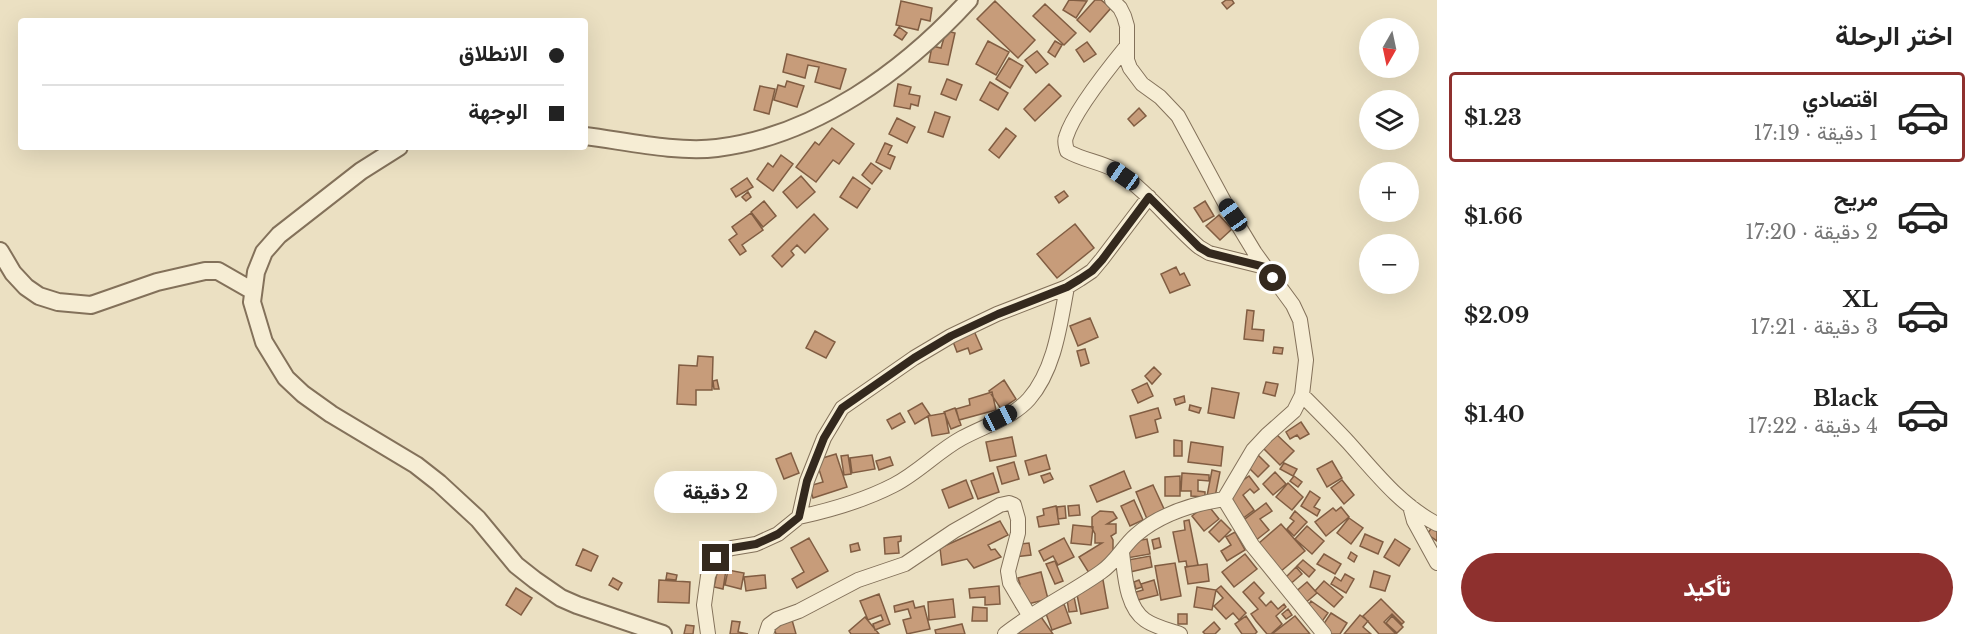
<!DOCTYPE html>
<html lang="ar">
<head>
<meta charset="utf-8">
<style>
	body { margin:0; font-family:"Libre Baskerville",Vazirmatn,serif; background:#f6f6f6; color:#222; direction:rtl; height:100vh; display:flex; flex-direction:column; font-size:22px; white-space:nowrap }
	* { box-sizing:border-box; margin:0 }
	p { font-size:20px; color:#767676 }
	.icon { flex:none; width:33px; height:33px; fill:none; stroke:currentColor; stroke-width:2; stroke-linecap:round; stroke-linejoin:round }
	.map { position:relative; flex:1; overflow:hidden; direction:ltr }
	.panel { display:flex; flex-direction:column; background:#fff; width:540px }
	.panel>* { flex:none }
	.guide { position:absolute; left:18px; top:18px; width:570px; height:132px; border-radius:6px; box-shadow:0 6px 24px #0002; direction:rtl; display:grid; align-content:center; height:132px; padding:0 24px; background:#fff }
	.needle { width:39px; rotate:189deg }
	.fabs { position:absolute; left:1359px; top:18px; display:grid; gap:12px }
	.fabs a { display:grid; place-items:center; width:60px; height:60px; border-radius:50%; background:#fff; box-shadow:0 6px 24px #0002; font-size:30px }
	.end { position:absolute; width:27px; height:27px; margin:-14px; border:8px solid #34291e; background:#fff; box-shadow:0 0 0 3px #fff }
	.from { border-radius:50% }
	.bubble { position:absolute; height:42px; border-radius:21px; background:#fff; box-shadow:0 6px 24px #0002; font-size:20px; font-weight:800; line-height:42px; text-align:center; direction:rtl }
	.car { position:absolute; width:18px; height:36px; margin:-18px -9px; border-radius:8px; box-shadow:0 0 4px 2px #0007; background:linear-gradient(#222 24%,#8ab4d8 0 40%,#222 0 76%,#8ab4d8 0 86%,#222 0) }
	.guide b { display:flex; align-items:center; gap:21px; height:57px; font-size:22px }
	.guide b+b { border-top:2px solid #e0e0e0 }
	.guide i { width:15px; height:15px; background:#222 }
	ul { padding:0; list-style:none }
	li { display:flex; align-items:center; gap:18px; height:90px; margin:0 12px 9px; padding:0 12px; border:3px solid transparent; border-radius:6px }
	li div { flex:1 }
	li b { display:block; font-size:22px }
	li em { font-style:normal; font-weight:800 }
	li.active { border-color:#8e302e }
	li>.icon { width:54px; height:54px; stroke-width:1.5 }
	h2 { padding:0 24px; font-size:27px; line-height:72px }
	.cta { display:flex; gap:12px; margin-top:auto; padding:12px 24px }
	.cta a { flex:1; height:69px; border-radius:36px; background:#8e302e; color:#fff; font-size:24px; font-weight:800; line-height:69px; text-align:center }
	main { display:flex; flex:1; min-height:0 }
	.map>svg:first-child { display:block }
	.building { fill:#c79c7a; stroke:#815d42; stroke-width:1.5 }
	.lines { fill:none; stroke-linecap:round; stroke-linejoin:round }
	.minor-casing { stroke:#83715a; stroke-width:16 }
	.tertiary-casing { stroke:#83715a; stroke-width:20 }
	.minor { stroke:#f6edd4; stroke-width:14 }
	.tertiary { stroke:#f6edd4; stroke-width:16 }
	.route { stroke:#34291e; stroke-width:8 }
</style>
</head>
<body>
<main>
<section class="panel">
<h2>اختر الرحلة</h2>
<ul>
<li class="active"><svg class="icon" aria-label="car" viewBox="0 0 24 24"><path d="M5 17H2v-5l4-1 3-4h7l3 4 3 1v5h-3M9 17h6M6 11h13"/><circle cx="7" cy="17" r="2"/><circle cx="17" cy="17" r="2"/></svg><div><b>اقتصادي</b><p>1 دقيقة · 17:19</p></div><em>$1.23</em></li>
<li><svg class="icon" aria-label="car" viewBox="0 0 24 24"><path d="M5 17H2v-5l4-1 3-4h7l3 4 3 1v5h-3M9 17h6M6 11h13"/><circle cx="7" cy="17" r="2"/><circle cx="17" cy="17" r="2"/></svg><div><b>مريح</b><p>2 دقيقة · 17:20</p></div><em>$1.66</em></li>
<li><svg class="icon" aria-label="car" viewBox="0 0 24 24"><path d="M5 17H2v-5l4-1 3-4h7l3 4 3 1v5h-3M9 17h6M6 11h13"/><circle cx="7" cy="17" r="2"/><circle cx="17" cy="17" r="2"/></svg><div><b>XL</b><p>3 دقيقة · 17:21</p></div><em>$2.09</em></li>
<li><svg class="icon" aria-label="car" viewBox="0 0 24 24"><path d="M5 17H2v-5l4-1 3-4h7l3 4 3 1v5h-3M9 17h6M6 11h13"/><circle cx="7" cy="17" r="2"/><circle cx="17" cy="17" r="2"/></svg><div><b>Black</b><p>4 دقيقة · 17:22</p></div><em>$1.40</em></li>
</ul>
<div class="cta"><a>تأكيد</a></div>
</section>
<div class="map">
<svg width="1437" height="634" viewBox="0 0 1437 634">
	<rect width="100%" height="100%" fill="#ebe0c2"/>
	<path class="building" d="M1069 0 1087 1 1076 18 1063 10Z
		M1095 0H1101L1111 8 1090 32 1077 20Z
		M1226 0H1232L1234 3 1227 9 1222 3Z
		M901 1 932 8 930 21 921 19 918 30 896 25Z
		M995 1 1035 40 1018 58 977 19Z
		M1045 4 1076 33 1064 45 1033 16Z
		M899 27 907 33 902 40 894 35Z
		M946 31 955 33 948 65 929 62 932 46 941 48Z
		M988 41 1009 52 996 75 976 64Z
		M1055 41 1062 45 1055 57 1048 52Z
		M1087 42 1096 54 1084 62 1076 50Z
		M1037 51 1048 64 1036 73 1025 60Z
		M787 54 846 69 840 89 815 82 819 67 808 65 805 78 783 72Z
		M1009 58 1023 66 1010 88 996 79Z
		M947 79 962 85 956 100 941 94Z
		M787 81 804 86 797 107 774 100 778 85 785 87Z
		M990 82 1008 93 998 110 980 100Z
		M898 84 911 87 909 94 920 96 918 106 911 104 910 109 894 106Z
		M1049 84 1061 96 1035 121 1024 109Z
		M760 86 775 89 769 114 754 110Z
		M1139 108 1146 116 1134 126 1128 119Z
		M935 112 950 117 943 137 928 132Z
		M897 118 915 127 907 143 889 134Z
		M832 128 854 144 839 164 833 160 816 182 796 167 815 142 819 145Z
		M1006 128 1016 136 999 158 989 150Z
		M885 143 892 146 888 154 895 157 890 169 876 162Z
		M781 155 793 164 773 191 757 179 768 163 773 167Z
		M871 163 882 171 872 184 862 175Z
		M801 176 815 192 797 208 783 192Z
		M853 177 870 189 857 208 840 197Z
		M747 178 753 187 736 197 731 189Z
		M1064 191 1068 196 1059 203 1055 197Z
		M748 192 751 197 746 201 742 197Z
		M764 201 776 216 763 227 751 212Z
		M1205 201 1214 216 1203 222 1194 208Z
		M751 213 763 230 742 245 746 251 740 255 729 240 737 234 732 227Z
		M814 214 828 229 805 253 797 245 791 251 794 255 782 267 772 256Z
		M1219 215 1232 229 1220 240 1206 226Z
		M1075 224 1094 248 1057 278 1037 254Z
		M1176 267 1180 275 1184 273 1190 285 1170 293 1161 274Z
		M1247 310 1254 311 1252 329 1264 330 1263 341 1244 339Z
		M1090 318 1098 337 1078 346 1070 326Z
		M815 331 835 342 826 358 806 348Z
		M974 331 982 349 970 354 968 348 957 352 952 339Z
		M1274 347 1283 348 1282 354 1273 353Z
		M1085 349 1089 363 1081 366 1077 351Z
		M698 356 713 357 712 390H696V405L677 404 679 365 697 366Z
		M1154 367 1161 374 1152 384 1145 376Z
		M717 380 719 389H714L713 381Z
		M1004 380 1016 399 1001 409 989 391Z
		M1266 382 1278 384 1275 396 1263 393Z
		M1147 383 1153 396 1138 403 1132 390Z
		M1212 388 1239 393 1234 418 1208 413Z
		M992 392 996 410 959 420 956 409 970 405 969 399Z
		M1184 396 1185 402 1176 405 1174 399Z
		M922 403 930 415 915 424 908 411Z
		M1190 405 1201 408 1199 413 1189 410Z
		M955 408 961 425 951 429 944 412Z
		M1158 408 1161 418 1155 420 1158 432 1136 438 1130 416Z
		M900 413 905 422 892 429 887 420Z
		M945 413 949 433 932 436 928 416Z
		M1301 422 1309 434 1300 439 1297 435 1290 439 1286 432Z
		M1276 434 1294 451 1280 465 1263 448Z
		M1012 437 1016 456 990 461 986 442Z
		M1174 440 1182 441V456H1174Z
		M1191 442 1223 447 1221 466 1188 462Z
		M791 453 799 473 784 479 776 459Z
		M836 454 847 487 813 498 809 486 823 482 816 460Z
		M848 455 851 474 844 475 841 456Z
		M872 455 875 469 852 473 850 458Z
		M1046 455 1050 469 1029 475 1025 461Z
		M1258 455 1269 466 1258 477 1247 466Z
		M890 457 893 465 879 470 876 461Z
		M1332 461 1342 478 1327 487 1317 469Z
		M1014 462 1019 479 1002 484 997 467Z
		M1284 463 1297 469 1293 476 1280 469Z
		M1212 470 1220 472 1215 497 1207 496Z
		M1124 471 1131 488 1097 502 1090 486Z
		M1275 472 1286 484 1273 495 1263 484Z
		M993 473 999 492 978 499 971 481Z
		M1050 473 1053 479 1044 483 1041 476Z
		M1182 473 1209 475V481L1198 480V491L1205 492V497L1191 496V491H1181Z
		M1180 476V496H1165V477Z
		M1249 476 1259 489 1254 493 1250 489 1243 495 1254 510 1242 519 1224 494Z
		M1294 476 1302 482 1298 487 1290 481Z
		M966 480 973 498 949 508 942 490Z
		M1342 480 1354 495 1344 504 1331 488Z
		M1288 483 1303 497 1292 510 1276 497Z
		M710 484 722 487 721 494 708 492Z
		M1153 485 1165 511 1147 519 1136 492Z
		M1310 491 1320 498 1314 507 1320 510 1317 516 1301 506Z
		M723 494 740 496 738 509 722 507Z
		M1134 500 1143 520 1130 526 1121 506Z
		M1266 503 1272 511 1260 519 1269 530 1255 541 1241 522Z
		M1207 504 1219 519 1204 531 1192 516Z
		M1079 505 1080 515 1069 516 1068 506Z
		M1056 506 1059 524 1039 527 1037 517 1044 515 1043 509Z
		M1065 506 1066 518 1058 519 1057 507Z
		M1341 507 1349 517 1326 536 1315 522 1333 508 1336 511Z
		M1100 511 1113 512 1117 518 1107 524H1116V533L1111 536 1113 540V557L1089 573 1079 557 1102 543H1095V534L1092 528V517Z
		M1295 511 1307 522 1294 536 1287 529 1294 521 1290 518Z
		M1349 518 1363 528 1351 544 1337 533Z
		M1189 520 1198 565 1187 567 1186 561 1179 562 1173 532 1185 530 1184 521Z
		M1221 520 1231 530 1219 542 1209 532Z
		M1000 521 1008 535 988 545 991 550 995 549 1001 557 974 568 967 559 942 565 940 548Z
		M1281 524 1305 551 1274 577 1251 550Z
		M1073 525 1093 527 1091 545 1071 543Z
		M1434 525 1437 528V541L1427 534Z
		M1307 526 1324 541 1312 554 1295 539Z
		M1235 532 1245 550 1227 561 1221 551 1231 545 1226 537Z
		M1365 534 1383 542 1378 554 1360 546Z
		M901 536V541L898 542 899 553 885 554 884 538Z
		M809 538 828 571 797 588 792 579 804 572 791 548Z
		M1064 538 1074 557 1058 565 1053 556 1044 561 1039 551Z
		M1159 538 1161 547 1154 549 1152 540Z
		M1147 539 1150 554 1127 558 1124 543Z
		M1395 539 1410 549 1399 566 1384 557Z
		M858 543 860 550 851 552 850 545Z
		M1029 543 1031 555 1013 557 1012 545Z
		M583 549 598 556 591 571 576 565Z
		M1351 552 1357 556 1354 562 1348 558Z
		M1245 554 1257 569 1234 587 1222 572Z
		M1324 554 1341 564 1335 574 1317 564Z
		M1150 556 1152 567 1130 572 1128 560Z
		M1303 560 1315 570 1309 577 1297 566Z
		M1055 561 1063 581 1055 584 1046 564Z
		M1175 563 1181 596 1161 600 1155 566Z
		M1207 564 1209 581 1188 584 1185 567Z
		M1296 567 1302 574 1288 586 1283 580Z
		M718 568 726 570 723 589 714 587Z
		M728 570 744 573 741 589 725 585Z
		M1374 571 1390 576 1385 591 1370 587Z
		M1041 572 1048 599 1016 607 1011 587 1020 584 1018 578Z
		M667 573 677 575 676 580 666 579Z
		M1345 574 1354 579 1346 593 1331 584 1335 577 1341 581Z
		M765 575 766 588 746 591 744 577Z
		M613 578 622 583 618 590 609 585Z
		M659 580 690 582 689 603 658 602Z
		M1103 580 1108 608 1081 614 1075 585Z
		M1139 580 1142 587 1136 589 1134 582Z
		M1154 580 1158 595 1138 600 1136 592 1143 590 1141 584Z
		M1324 581 1343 597 1334 607 1315 591Z
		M1254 582 1264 593 1259 598 1266 606 1271 601 1278 609 1284 604 1286 607 1276 616 1282 624 1271 634H1267L1256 621 1251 614 1258 609 1243 592Z
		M1307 582 1317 593 1304 604 1294 593Z
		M999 586 1000 604 985 605V597L970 598 969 589Z
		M1221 586 1246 613 1239 620 1233 613 1226 619 1214 606 1223 598 1216 590Z
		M1197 587 1216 590 1212 610 1194 607Z
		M516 588 532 598 521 615 506 605Z
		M1073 592 1077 611 1069 612 1066 593Z
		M879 594 890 624 875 630 873 624 883 620 881 615 868 620 860 601Z
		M953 599 955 617 929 620 928 602Z
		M1381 599 1404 622 1402 624 1392 614 1384 622 1396 634H1379L1363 616Z
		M913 601 915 608 924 606 930 629 907 634 903 620 911 618 908 609 895 612 894 606Z
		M1311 601 1328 613 1321 623 1304 612Z
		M1064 604 1071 623 1052 630 1045 611Z
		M973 607 987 608V621H972Z
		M1288 609 1292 615 1286 619 1282 614Z
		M1331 613 1347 623 1340 634H1331L1321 628Z
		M1039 614 1053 634H1010Z
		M1178 614H1187V624H1178Z
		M1360 615 1368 621 1363 627 1371 634H1344Z
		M1246 616 1257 632 1255 634H1242L1235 624Z
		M1295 616 1310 634H1272Z
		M1392 616 1403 627 1397 633 1386 623Z
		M865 617 879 634H851L849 631Z
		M792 620 796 634H776L773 625Z
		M732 621 740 622 738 632 748 634H730Z
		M1214 622 1220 629 1215 634H1205L1203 632Z
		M962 624 965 634H936L935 630Z
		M686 625 694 626 693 634H684Z"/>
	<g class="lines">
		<g class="minor-casing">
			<path id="minor" d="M1112 0 1120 8 1124 16 1127 26V60L1130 68 1142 84 1160 97 1178 116 1226 205 1255 253 1293 305 1300 320 1306 360 1302 395 1294 411 1267 435 1253 450 1224 499
				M1126 47C1108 69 1074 111 1066 137 1064 142 1066 146 1067 151 1082 160 1101 162 1115 170 1148 191 1170 222 1199 247L1209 253 1265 267
				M1302 395C1318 411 1333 426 1348 442 1375 472 1400 505 1437 524
				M1410 506 1414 521 1437 563
				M799 517C831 510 865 500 894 485 919 472 938 451 962 438 984 426 1012 418 1029 399 1055 369 1060 324 1067 287
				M1122 553C1125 574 1126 607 1145 620 1155 627 1169 630 1180 634
				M708 634 704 605 708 576 716 558 721 552 732 548 756 544 778 534 799 517 807 481 824 438 842 408 914 358 951 336 997 314 1067 287 1080 279 1092 271 1102 259 1149 197
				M766 634 769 625 777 619 799 611 858 580 905 564 954 531 1000 505 1009 503 1014 505 1018 519V533L1008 571 1010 583 1029 615
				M1005 634C1035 610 1070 594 1101 572 1117 561 1123 546 1136 535 1160 514 1193 504 1224 499L1252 545 1324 634"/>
		</g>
		<g class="tertiary-casing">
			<path id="tertiary" d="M585 136C625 141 677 153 717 148 815 136 904 71 969 0
				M399 147 361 171 279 235 264 252 256 272 252 302 264 342 286 378 303 394 331 414 416 465 439 483 478 519 516 565 535 580 561 598 577 605 663 634
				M0 251 13 273 26 287 39 296 58 302 91 305 157 282 205 271H218L253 291"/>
		</g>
		<use href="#minor" class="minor"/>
		<use href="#tertiary" class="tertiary"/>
	</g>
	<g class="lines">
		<path class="route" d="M716 558 721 552 732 548 756 544 778 534 799 517 807 481 824 438 842 408 914 358 951 336 998 314 1067 287 1080 279 1092 271 1102 260 1149 197 1199 247 1209 253 1265 267 1273 278"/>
	</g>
</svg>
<div class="fabs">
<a><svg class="needle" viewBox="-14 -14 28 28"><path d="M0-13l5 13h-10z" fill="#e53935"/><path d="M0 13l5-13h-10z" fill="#767676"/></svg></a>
<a><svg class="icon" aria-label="layers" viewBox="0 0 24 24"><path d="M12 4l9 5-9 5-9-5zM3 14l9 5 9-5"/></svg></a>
<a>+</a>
<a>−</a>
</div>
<i class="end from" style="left:1273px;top:278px"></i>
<i class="end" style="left:716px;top:558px"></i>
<div class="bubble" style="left:654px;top:471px;width:123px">2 دقيقة</div>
<i class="car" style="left:1123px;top:176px;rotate:305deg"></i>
<i class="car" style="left:1233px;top:215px;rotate:325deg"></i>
<i class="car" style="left:1000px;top:418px;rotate:63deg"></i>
<div class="guide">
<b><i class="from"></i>الانطلاق</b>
<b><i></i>الوجهة</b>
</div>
</div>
</main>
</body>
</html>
